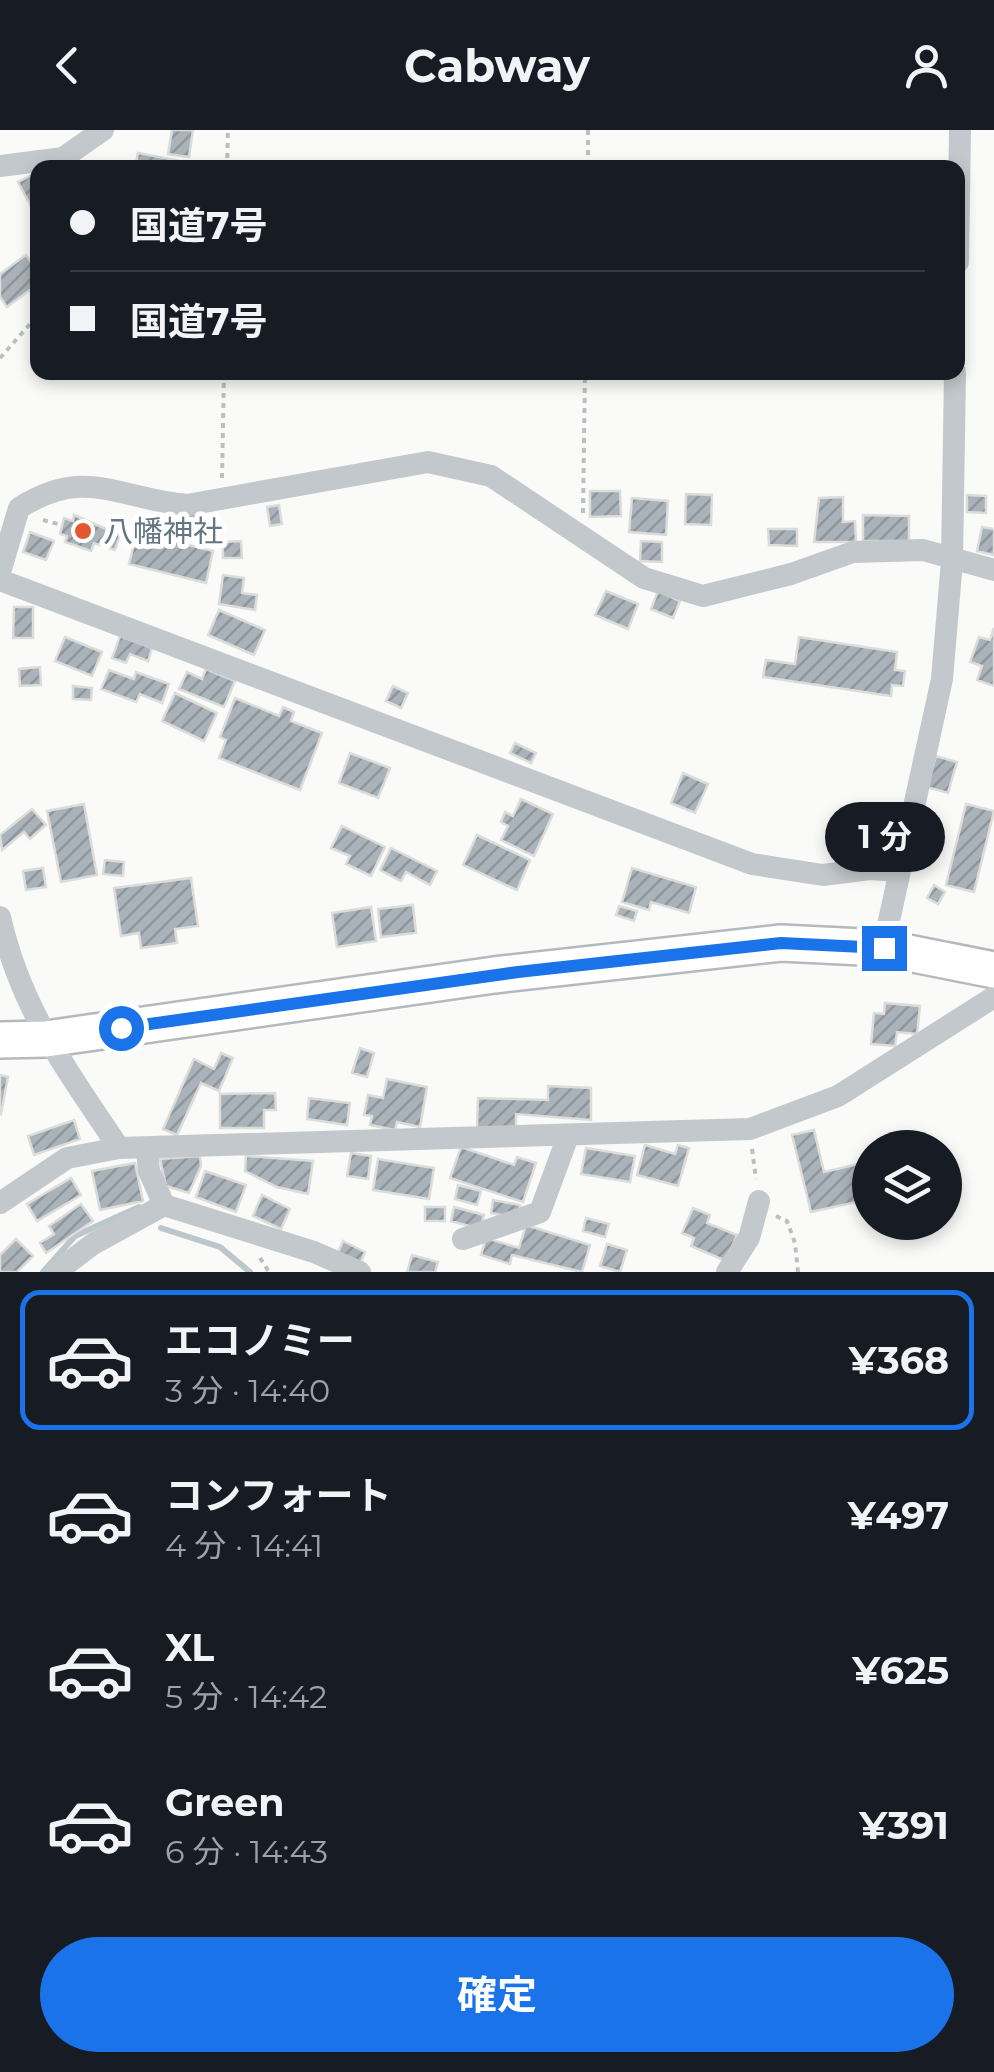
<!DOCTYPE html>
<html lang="ja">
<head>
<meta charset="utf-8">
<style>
	body { margin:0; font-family:Montserrat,"Noto Sans JP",sans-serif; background:#242831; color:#f1f3f6; height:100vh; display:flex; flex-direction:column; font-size:38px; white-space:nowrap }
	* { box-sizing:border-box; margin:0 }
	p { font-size:32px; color:#9ea1a6 }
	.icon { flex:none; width:55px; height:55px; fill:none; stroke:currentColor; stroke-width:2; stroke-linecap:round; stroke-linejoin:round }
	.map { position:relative; height:1142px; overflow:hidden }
	.details { display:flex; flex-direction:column; background:#171b24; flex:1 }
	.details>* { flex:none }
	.top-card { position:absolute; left:30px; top:30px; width:935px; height:220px; border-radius:20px; box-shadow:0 5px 15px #0003; display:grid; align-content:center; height:220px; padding:0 40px; background:#171b24 }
	.tools { position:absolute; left:852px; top:1000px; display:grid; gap:20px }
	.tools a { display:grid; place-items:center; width:110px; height:110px; border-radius:50%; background:#171b24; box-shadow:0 5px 15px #0003; font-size:50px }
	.end { position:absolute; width:45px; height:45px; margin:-22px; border:12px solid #1a73e8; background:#fff; box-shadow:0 0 0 5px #fff }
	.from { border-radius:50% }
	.bubble { position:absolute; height:70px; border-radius:35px; background:#171b24; box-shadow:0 5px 15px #0003; font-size:32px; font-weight:700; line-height:70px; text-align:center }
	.top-card b { display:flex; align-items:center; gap:35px; height:95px; font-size:38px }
	.top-card b+b { border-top:2px solid #363941 }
	.top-card i { width:25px; height:25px; background:#f1f3f6 }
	ul { padding:18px 0 0; list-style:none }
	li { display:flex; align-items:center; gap:30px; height:140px; margin:0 20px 15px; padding:0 20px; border:5px solid transparent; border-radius:20px }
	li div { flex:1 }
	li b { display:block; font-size:38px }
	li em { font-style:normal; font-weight:700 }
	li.current { border-color:#1a73e8 }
	li>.icon { width:90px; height:90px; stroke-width:1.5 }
	.cta { display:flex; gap:20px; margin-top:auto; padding:20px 40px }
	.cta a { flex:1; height:115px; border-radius:60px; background:#1a73e8; color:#fff; font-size:40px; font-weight:700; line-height:115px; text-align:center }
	header { display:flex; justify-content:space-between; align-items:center; height:130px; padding:0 40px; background:#171b24; font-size:45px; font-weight:700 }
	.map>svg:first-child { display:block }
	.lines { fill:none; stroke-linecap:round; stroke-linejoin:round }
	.stream { stroke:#bbc7cb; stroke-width:6 }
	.building { fill:url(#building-hatch); stroke:#dcdcda; stroke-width:2.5 }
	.highway-casing { stroke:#b4b9bd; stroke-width:40 }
	.path { stroke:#bbbfc2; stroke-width:4; stroke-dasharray:5 5; stroke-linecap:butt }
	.minor { stroke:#c3c8cc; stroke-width:22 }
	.highway { stroke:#fff; stroke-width:35 }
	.route { stroke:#1a73e8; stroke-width:12 }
	.poi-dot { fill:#e4572e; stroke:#fff; stroke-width:4 }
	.labels { text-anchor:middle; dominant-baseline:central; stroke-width:10; stroke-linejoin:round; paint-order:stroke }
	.poi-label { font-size:30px; fill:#657683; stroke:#fff; text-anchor:start }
</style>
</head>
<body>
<header><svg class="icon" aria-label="back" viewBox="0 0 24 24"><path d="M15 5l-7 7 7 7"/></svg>Cabway<svg class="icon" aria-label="person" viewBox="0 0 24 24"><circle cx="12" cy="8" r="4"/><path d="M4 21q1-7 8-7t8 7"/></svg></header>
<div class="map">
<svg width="994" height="1142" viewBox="0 0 994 1142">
	<defs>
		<pattern id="building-hatch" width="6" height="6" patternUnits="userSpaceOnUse" patternTransform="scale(2.5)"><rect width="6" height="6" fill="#aab3b9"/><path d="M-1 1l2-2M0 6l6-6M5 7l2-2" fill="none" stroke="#8e969c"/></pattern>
	</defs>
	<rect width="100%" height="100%" fill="#fafaf8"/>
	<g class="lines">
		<path class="stream" d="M161 1098 220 1117 250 1142
			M43 1142 75 1106 139 1077"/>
	</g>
	<path class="building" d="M172 0H193L189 27 168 24Z
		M138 23 196 34V38H135Z
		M36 43 38 46V89L18 52Z
		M26 125 34 136 38 133V154L7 177 0 167V144Z
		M812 242H920V247Z
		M590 361H620L621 386 590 387Z
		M686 364 712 365 711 395 685 394Z
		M967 365 986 366V383L967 382Z
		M843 367V392L855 391 856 412H814L819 368Z
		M632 368 668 371 666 405 629 402Z
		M279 375 282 394 270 396 267 377Z
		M203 381 206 393 190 397 186 385Z
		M74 385 120 405 115 420 94 413 91 421 65 412 67 406 60 404 64 388 73 391Z
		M863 385 909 386V411H863Z
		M982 397 994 399V425L977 421Z
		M768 399H797V416L769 415Z
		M30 402 54 411 46 430 23 422Z
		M137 402 213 421 206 453 129 434Z
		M241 411 242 428H223V412Z
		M641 411 662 412V432L640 431Z
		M223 445 244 448 242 463 257 465 255 480 219 474Z
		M606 461 638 474 628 499 595 485Z
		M658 461 680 471 673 488 651 479Z
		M14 477H33V508H13Z
		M219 480 265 500 254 525 208 505Z
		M994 498V556L977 550 982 536 970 532 979 507 990 510Z
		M120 506 152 518 148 531 130 524 126 533 112 528Z
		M65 507 102 522 92 546 55 531Z
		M799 507 897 522 895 540 905 541 903 556 892 555 891 566 763 547 766 530 795 534Z
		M40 537 41 555 20 556 19 539Z
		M206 539 235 551 224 577 179 559 187 542 202 549Z
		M109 540 134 549 136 542 169 554 162 573 140 564 136 572 101 559Z
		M73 556 92 558 91 570 73 569Z
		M393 556 408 563 401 578 386 571Z
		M175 563 217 583 204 611 162 591Z
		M235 568 279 586 283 577 294 582 291 591 322 603 300 660 219 628 226 610 220 607Z
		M515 613 536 623 531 633 510 623Z
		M350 623 390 638 378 668 339 653Z
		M936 626 957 632 948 663 927 657Z
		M683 643 708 654 695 683 671 673Z
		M521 669 553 684 534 726 501 710 508 696 501 692 505 682 513 686Z
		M84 674 97 745 61 752 47 681Z
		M966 674 994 681 974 762 946 755Z
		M32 679 46 695 30 709 24 702 2 720 0 705Z
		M342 696 385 717 371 746 346 734 350 726 331 718Z
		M477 705 530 730 517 760 463 735Z
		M391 718 437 741 430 755 406 742 401 751 380 740Z
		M105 730 124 732 123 746 103 744Z
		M43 738 46 757 26 760 23 741Z
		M632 738 696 757 689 783 651 772 649 780 622 772Z
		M191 748 198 796 175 799 177 813 141 818 139 803 121 806 114 758Z
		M934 755 945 762 938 774 927 768Z
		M413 775 416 803 381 807 378 779Z
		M619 776 637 781 634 791 616 785Z
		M371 777 376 811 337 817 332 783Z
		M885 873 920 876 917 904 897 902 895 916 871 914 874 883 884 884Z
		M360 918 374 923 367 947 352 943Z
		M221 923 233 928 219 961 201 953 177 1005 163 999 194 929 214 939Z
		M0 945 8 947 1 984 0 983Z
		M387 949 427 957 420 997 397 992 395 1000 370 995 372 986 364 985 368 965 383 968Z
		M548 956 591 958V990L516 984V999L477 998 478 968 548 970Z
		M275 963 276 980H264V998H220V964Z
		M309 968 350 973 347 995 307 989Z
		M74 990 80 1009 34 1025 28 1006Z
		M814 1000 824 1042 867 1032 870 1069 811 1082 792 1005Z
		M645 1015 675 1024 678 1015 689 1018 678 1056 637 1045Z
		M461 1017 514 1035 517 1027 536 1033 523 1072 450 1048Z
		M586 1018 635 1026 630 1052 581 1044Z
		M351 1023 371 1026 368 1049 347 1046Z
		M200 1026 201 1036 189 1063 166 1056 160 1029Z
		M246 1026 313 1031 308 1064 277 1057 245 1041Z
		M378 1029 434 1038 429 1069 373 1060Z
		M135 1033 143 1071 100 1080 92 1041Z
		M205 1041 246 1055 236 1082 196 1067Z
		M71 1048 81 1065 37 1091 27 1074Z
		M458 1055 481 1061 477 1075 455 1069Z
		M262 1065 290 1079 281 1099 253 1086Z
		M493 1070 520 1075 518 1088 491 1083Z
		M81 1074 93 1091 46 1123 40 1113 54 1104 49 1096Z
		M425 1077H445V1091H425Z
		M454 1077 484 1085 480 1099 451 1091Z
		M693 1078 710 1085 707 1093 737 1105 726 1131 691 1116 694 1108 682 1103Z
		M586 1088 609 1094 605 1107 583 1101Z
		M526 1095 590 1115 582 1142 512 1125 510 1134 481 1125 486 1108 519 1118Z
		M16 1109 33 1126 17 1142H0V1125Z
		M343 1111 365 1122 359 1136 337 1125Z
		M607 1114 627 1120 620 1142 600 1136Z
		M412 1125 438 1132 435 1142H407Z"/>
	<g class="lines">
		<g class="highway-casing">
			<path id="highway" d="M0 910 46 909 494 845 781 813 883 818 994 840"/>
		</g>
		<path class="path" d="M588 0V38
			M227 38 228 0
			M0 228 38 185
			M222 348 224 242
			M583 383 585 242
			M43 390 58 394
			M752 1019 756 1049
			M776 1086 787 1091 795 1113 798 1142
			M260 1128 269 1142"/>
		<path class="minor" d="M0 36 63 28 103 0
			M958 132 960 0
			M0 442 19 378C86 336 115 368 187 375L428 332 491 346 644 448 703 466 791 444 853 422 923 420 994 440
			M0 450 752 734 823 745 870 739 900 741
			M0 787C21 880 67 940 119 1018
			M883 818 942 549 952 431 955 242
			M147 1020 149 1041 164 1075
			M0 1073 67 1028 119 1018 750 999 838 966 994 867
			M463 1109 540 1082 568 1006
			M56 1142 93 1114 164 1075 314 1122 360 1142
			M727 1142 749 1108 759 1071"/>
		<use href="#highway" class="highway"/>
	</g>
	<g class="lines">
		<path class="route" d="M121 898 518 842 781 813 884 818"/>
	</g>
	<circle class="poi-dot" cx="83" cy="401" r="10"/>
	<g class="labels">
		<g class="poi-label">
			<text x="103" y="401">八幡神社</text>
		</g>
	</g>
</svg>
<div class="tools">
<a><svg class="icon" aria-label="layers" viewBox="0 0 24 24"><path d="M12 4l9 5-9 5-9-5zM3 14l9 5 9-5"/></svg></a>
</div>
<i class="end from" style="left:121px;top:898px"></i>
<i class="end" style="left:884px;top:818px"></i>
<div class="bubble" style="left:825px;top:672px;width:120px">1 分</div>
<div class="top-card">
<b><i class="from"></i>国道7号</b>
<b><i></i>国道7号</b>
</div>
</div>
<section class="details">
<ul>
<li class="current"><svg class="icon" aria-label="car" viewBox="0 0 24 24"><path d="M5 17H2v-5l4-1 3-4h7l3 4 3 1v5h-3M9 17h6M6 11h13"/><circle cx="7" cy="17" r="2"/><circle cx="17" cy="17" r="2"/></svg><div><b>エコノミー</b><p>3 分 · 14:40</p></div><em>¥368</em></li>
<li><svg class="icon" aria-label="car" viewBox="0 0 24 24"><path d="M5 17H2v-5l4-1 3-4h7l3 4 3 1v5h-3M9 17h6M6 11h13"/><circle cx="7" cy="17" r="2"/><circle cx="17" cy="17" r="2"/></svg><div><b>コンフォート</b><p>4 分 · 14:41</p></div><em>¥497</em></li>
<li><svg class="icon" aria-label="car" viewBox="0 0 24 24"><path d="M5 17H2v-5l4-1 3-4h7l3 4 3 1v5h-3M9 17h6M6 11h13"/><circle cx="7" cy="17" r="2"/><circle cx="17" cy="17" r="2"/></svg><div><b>XL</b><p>5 分 · 14:42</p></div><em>¥625</em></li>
<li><svg class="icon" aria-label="car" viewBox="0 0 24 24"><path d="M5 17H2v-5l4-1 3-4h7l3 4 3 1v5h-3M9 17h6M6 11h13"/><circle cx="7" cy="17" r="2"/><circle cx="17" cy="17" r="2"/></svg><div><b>Green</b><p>6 分 · 14:43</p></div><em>¥391</em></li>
</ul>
<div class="cta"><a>確定</a></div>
</section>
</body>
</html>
